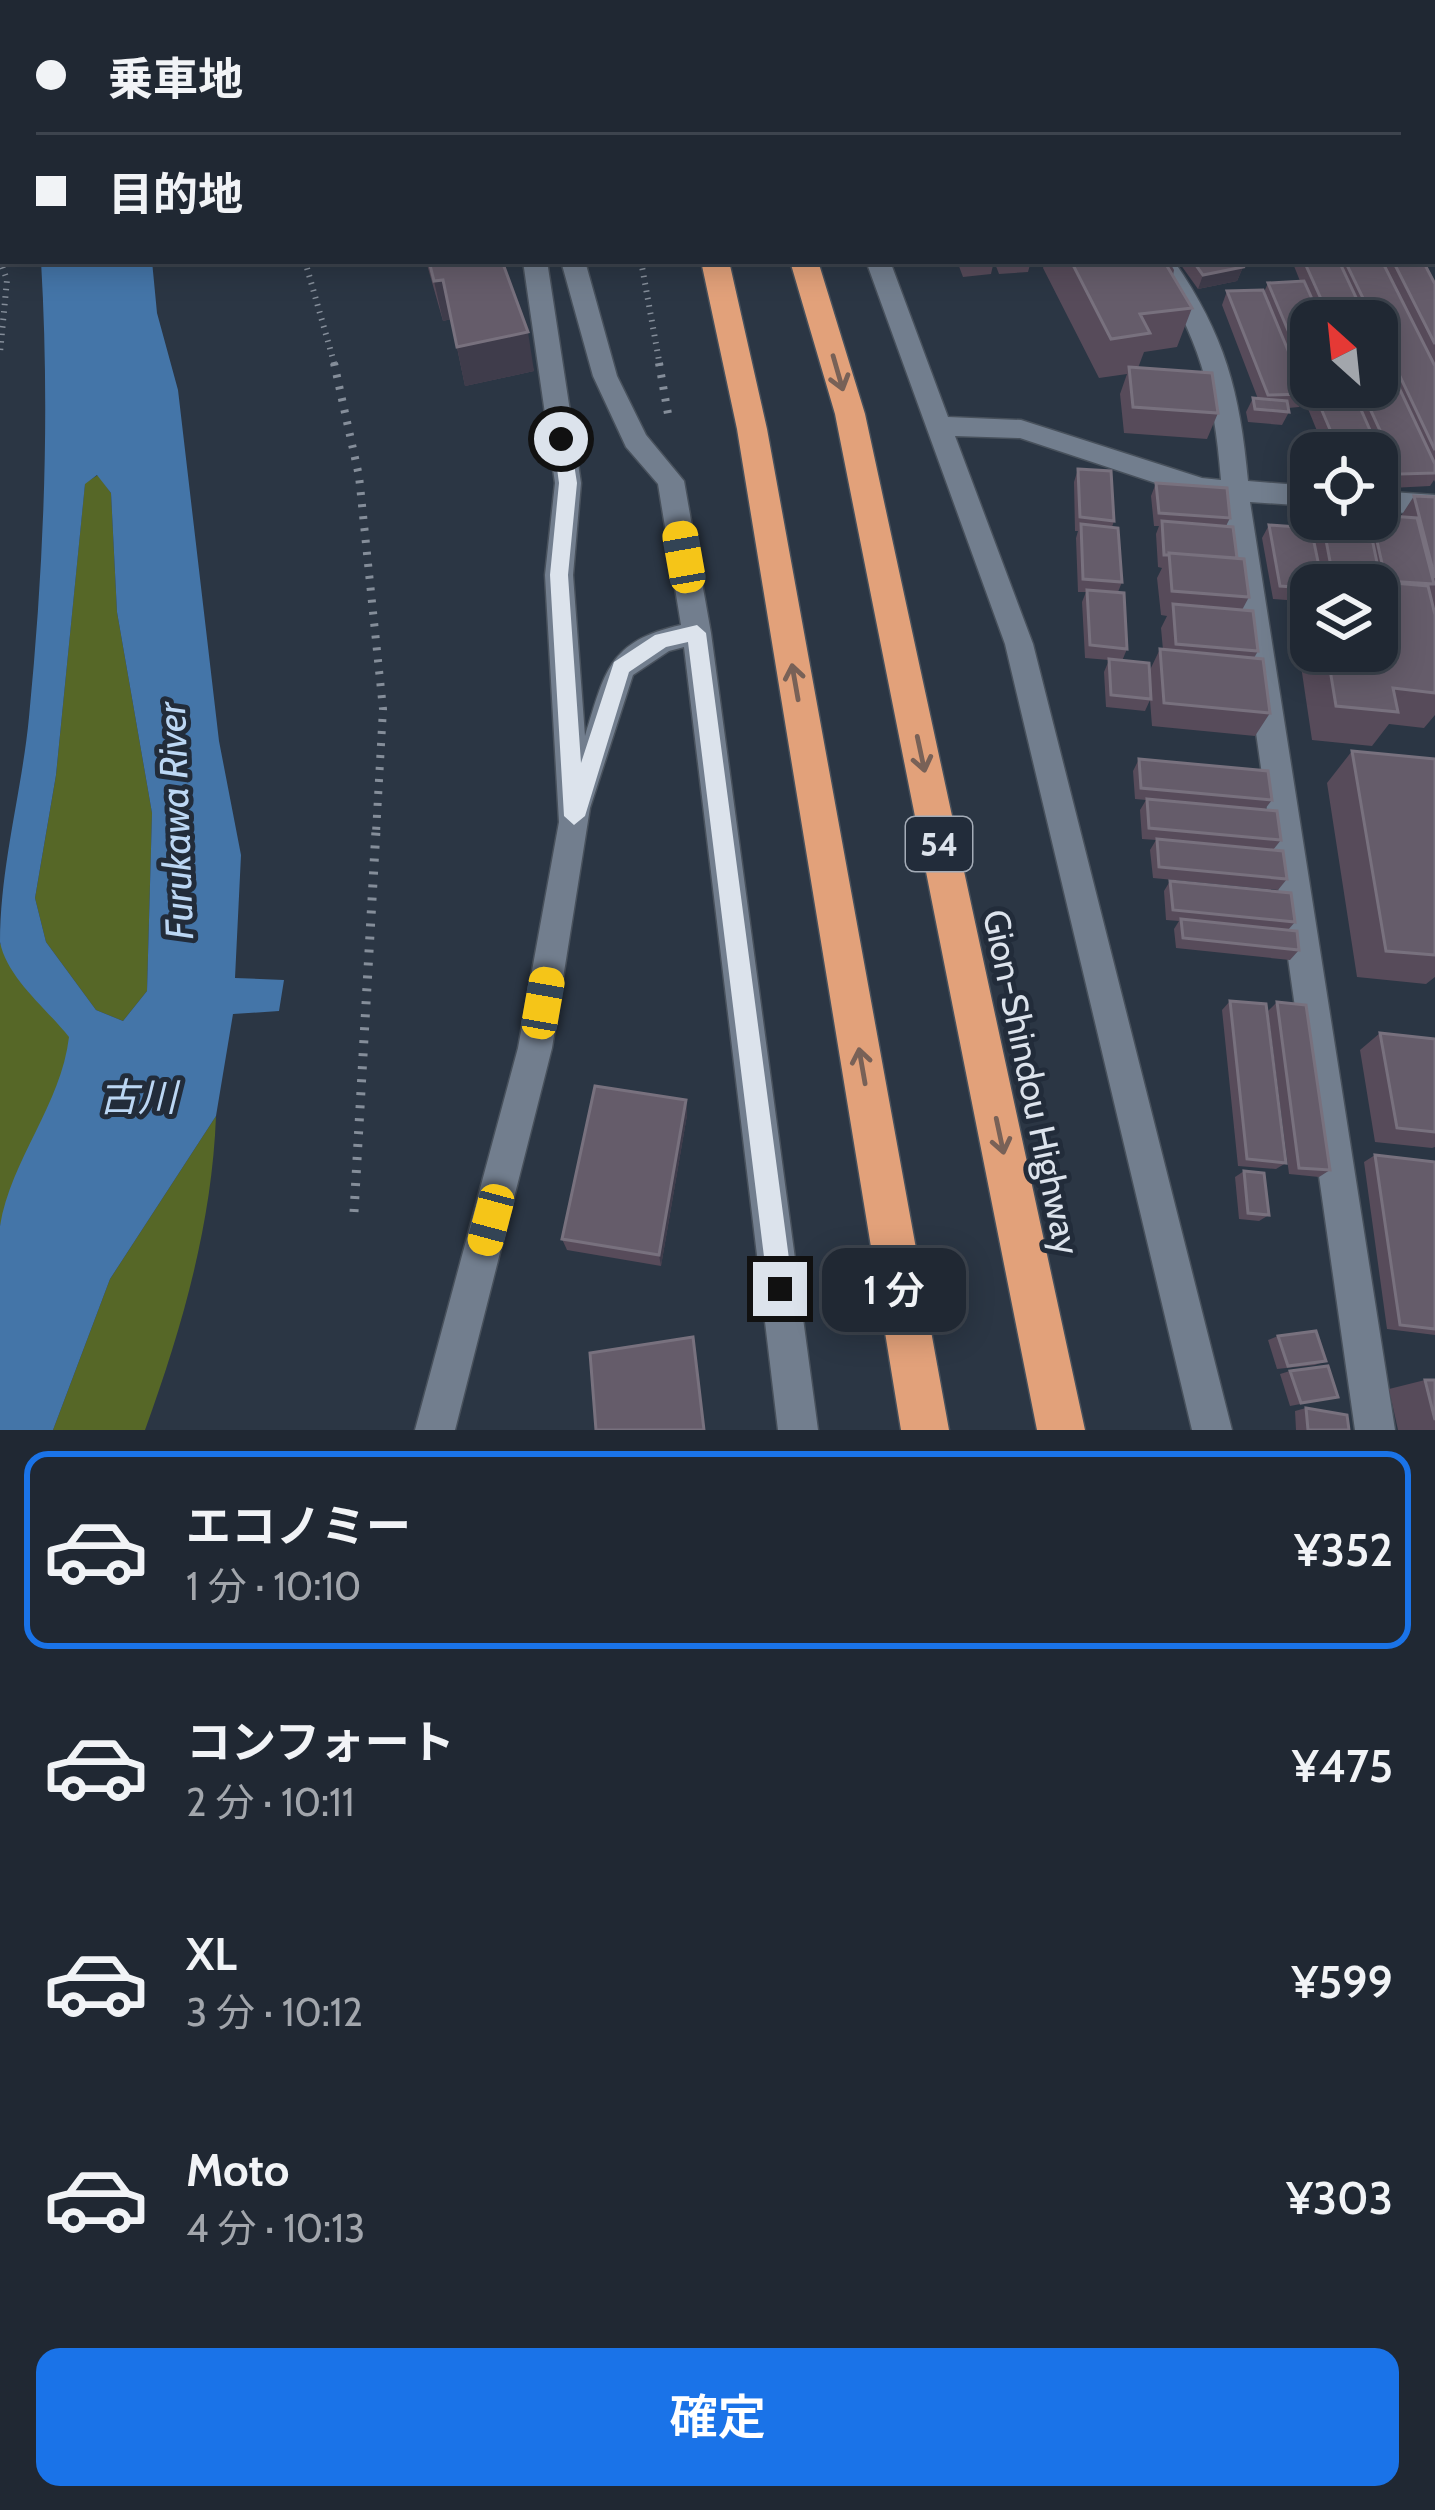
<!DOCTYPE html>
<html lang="ja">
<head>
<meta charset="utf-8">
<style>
	body { margin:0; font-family:Cabin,"Noto Sans JP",sans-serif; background:#2d343f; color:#f1f3f6; height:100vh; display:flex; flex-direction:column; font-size:45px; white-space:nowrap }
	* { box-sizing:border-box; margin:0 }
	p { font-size:39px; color:#a2a6ac }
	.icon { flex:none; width:66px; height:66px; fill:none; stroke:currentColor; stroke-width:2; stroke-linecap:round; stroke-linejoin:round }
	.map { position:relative; height:1430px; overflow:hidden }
	.details { display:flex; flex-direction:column; background:#202833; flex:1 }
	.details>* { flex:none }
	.hud { position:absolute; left:0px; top:0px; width:1437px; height:264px; box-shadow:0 6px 30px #0003,0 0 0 3px #3d444e; display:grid; align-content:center; height:264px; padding:0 36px; background:#202833 }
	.needle { width:78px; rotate:333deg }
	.buttons { position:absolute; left:1290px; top:300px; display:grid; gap:24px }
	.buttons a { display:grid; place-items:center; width:108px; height:108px; border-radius:24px; background:#202833; box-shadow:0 6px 30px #0003,0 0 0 3px #3d444e; font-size:60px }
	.end { position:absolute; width:54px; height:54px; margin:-27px; border:15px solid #dce3ec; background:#111; box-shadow:0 0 0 6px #111 }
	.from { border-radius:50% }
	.bubble { position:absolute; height:84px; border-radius:24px; background:#202833; box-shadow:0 6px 30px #0003,0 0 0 3px #3d444e; font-size:39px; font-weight:600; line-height:84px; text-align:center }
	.car { position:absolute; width:36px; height:72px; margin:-36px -18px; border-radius:15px; box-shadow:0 0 9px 3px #0007; background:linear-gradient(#f5c518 24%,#345 0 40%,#f5c518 0 76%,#345 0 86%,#f5c518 0) }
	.hud b { display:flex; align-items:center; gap:42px; height:114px; font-size:45px }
	.hud b+b { border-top:3px solid #3d444e }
	.hud i { width:30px; height:30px; background:#f1f3f6 }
	ul { padding:21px 0 0; list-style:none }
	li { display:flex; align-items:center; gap:36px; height:198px; margin:0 24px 18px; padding:0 12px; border:6px solid transparent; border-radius:24px }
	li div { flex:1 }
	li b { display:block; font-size:45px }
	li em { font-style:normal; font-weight:600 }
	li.active { border-color:#1a73e8 }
	li>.icon { width:108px; height:108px; stroke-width:1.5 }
	.primary-button { display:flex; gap:24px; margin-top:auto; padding:24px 36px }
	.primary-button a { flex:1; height:138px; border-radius:24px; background:#1a73e8; color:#fff; font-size:48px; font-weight:600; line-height:138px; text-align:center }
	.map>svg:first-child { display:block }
	.green { fill:#566727 }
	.water { fill:#4475a8; fill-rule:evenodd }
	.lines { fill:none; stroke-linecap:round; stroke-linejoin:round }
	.stream { fill:#4475a8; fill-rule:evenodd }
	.minor-casing { stroke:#48515c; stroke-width:3 }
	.highway-casing { stroke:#48515c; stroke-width:3 }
	.path-far2 { stroke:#858e9a; stroke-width:6; stroke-dasharray:1.5 6; stroke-linecap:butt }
	.path-far1 { stroke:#858e9a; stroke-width:8; stroke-dasharray:3 9; stroke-linecap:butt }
	.path { stroke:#858e9a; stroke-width:9; stroke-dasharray:3 10; stroke-linecap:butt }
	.minor { fill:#727e8e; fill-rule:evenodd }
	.highway { fill:#e2a17a; fill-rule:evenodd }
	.wall { fill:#574b5a; fill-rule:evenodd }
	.shaded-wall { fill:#3f3c4b }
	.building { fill:#655c6a; stroke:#78717e; stroke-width:3 }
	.oneway { stroke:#786157 }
	.route { fill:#dce3ec }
	.labels { text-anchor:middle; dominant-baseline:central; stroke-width:10; stroke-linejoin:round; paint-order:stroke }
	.shield { fill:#222c3a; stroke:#a4acb7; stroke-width:3 }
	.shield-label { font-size:33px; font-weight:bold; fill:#dce3ec }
	.street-label { font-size:36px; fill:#dce3ec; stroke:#222c3a }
	.water-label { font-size:39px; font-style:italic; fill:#bcd7f4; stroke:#222c3a }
</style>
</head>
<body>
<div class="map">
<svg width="1435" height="1430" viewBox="0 0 1435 1430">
	<rect width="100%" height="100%" fill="#2b3644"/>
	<path class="green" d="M98 475 111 493 117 612 152 813 147 991 123 1021 96 1010 46 942 35 898 56 775 85 483Z
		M0 943 17 976 70 1036C61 1103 22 1162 0 1226Z
		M216 1116C212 1224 182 1328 145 1430H53L110 1279Z"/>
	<path class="water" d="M41 261H152L157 313 178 390 219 741 241 855 235 978 284 980 279 1011 233 1014 216 1116 110 1279 53 1430H0C0 1372 0 1281 0 1226 11 1159 61 1105 69 1037 47 1009 7 978 0 942 0 866 22 791 29 717 44 564 50 414 41 261ZM97 475 111 493 117 612 152 813 147 991 123 1021 96 1010 46 942 35 898 56 775 85 484Z"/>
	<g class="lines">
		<path class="stream" d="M1281 0H1291L1293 3H1283Z
			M1434 256 1435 257V266L1429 261H1434Z"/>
		<g class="minor-casing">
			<path id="minor" d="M460 0H480L481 3H461Z
				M770 0H790L791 3H771Z
				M995 0H1015L1016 3H996Z
				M1291 0H1311L1313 3H1293Z
				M1435 78V91H1434V78Z
				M1434 227H1435V243H1434Z
				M523 261H547L581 483 573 575 585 736C605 672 608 641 681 625L658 484 626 447 593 376 561 261H585L617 376 646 435 684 481 711 633 818 1430H778L684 647 669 651 633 675 590 808 552 1048 455 1430H415L518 1048 559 822 545 575 555 483Z
				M866 261H890L948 417 1021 420 1202 478 1221 480C1214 390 1199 337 1150 261H1174C1225 335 1240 392 1248 481L1311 486V506L1250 502 1395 1430H1355L1223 500 1201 498 1020 438 955 436 1033 644 1232 1430H1192L1005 644Z
				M1377 491 1435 495V515L1377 511Z"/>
		</g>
		<g class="highway-casing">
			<path id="highway" d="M594 0H618L619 3H595Z
				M644 0H668L669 3H645Z
				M707 0H731L732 3H708Z
				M701 261H729L767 429 949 1430H901L737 429Z
				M790 261H818L865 414 1085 1430H1037L835 414Z"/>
		</g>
		<path class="path-far2" d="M0 260 7 280 0 353
			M305 261 335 366
			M641 261 660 366"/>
		<path class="path-far1" d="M334 363 359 476 383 709 376 833
			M659 363 668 414"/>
		<path class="path" d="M354 1212 376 830"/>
		<use href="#minor" class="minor"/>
		<use href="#highway" class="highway"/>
	</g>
	<path class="wall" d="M881 0H976V3H882Z
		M1048 0H1152L1151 3H1048Z
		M426 261H502L534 371 465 386 451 319 443 321Z
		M957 261H994L991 274 963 277Z
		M994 261H1031L1028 272 999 274Z
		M1045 261H1169L1174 270 1173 275 1192 308 1177 347 1144 352 1138 368 1218 413 1207 439 1124 433 1120 394 1127 374 1099 378 1043 268Z
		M1178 261H1239L1243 267 1237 281 1198 289Z
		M1292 261H1423L1435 284V482L1434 480 1430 486 1391 488 1386 475 1380 485H1377V453H1326L1304 399 1299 407 1288 408 1289 412 1282 425 1248 422 1246 412 1253 398 1258 399 1222 305 1227 291 1264 292 1268 283 1300 281ZM1311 321H1377V387H1311Z
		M1078 469 1114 521 1112 527 1122 582 1118 592 1127 649 1122 661 1149 672 1160 649 1163 650 1161 628 1167 616 1161 615 1157 578 1162 568 1158 567 1156 534 1159 526H1154L1151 496 1156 483 1230 518 1226 526 1249 597 1242 610 1258 651 1254 658 1270 713 1255 736 1152 726 1150 700 1145 711 1106 707 1104 672 1109 660 1085 658 1082 602 1086 592H1078L1076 538 1078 531H1075L1074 482Z
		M1414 496 1435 497V715L1424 728 1389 724 1372 746 1312 740 1293 612 1300 601 1273 599 1262 538 1269 525 1311 528 1316 519H1377L1401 516ZM1311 585H1377V651H1311Z
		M1352 751 1435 759V977L1426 984 1357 977 1327 783Z
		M1139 759 1272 800 1265 809 1281 840 1273 850 1287 879 1278 890 1153 878 1150 850 1156 840 1142 839 1140 810 1146 800 1135 799 1133 771Z
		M1170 881 1295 922 1288 930 1299 950 1290 960 1176 948 1174 929 1179 921 1166 920 1164 891Z
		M1230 1001 1286 1163 1276 1169 1238 1166 1222 1010Z
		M1277 1002 1330 1170 1319 1177 1289 1174 1268 1011Z
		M1380 1033 1435 1039V1147L1432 1148 1375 1142 1360 1050Z
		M686 1100 687 1115 661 1266 567 1250 562 1239Z
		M1375 1155 1435 1162V1335L1387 1329 1364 1162Z
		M1244 1171 1269 1215 1259 1221 1239 1219 1235 1177Z
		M1278 1336 1326 1361 1315 1365 1277 1369 1268 1340Z
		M1290 1371 1338 1397 1290 1406 1280 1374Z
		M1425 1380H1435V1430H1398L1389 1389Z
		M1306 1408 1349 1430H1296L1295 1411Z"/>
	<path class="shaded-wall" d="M1243 267 1237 281 1198 289 1203 275Z
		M443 280 451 319 443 321 434 281Z
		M528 332 534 371 465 386 457 347Z
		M686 1100 687 1115 661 1266 659 1255Z"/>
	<path class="building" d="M378 0H443L444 3H357Z
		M860 0H879L880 3H861Z
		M1057 0H1084L1085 3 1049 2Z
		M429 261H502L528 332 457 347 443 280 434 281Z
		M1071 261H1164L1192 308 1140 314 1150 333 1111 339Z
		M1193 261H1239L1243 267 1203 275Z
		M1304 261H1339L1367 321H1331Z
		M1345 261H1382L1435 366V450L1377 328V321H1374Z
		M1393 261H1423L1435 284V344Z
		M1304 281 1322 321H1311V385L1268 283Z
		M1263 290 1306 394 1268 395 1227 291Z
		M1377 341 1435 464V473L1400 474 1360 387H1377Z
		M1129 367 1212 373 1218 413 1133 407Z
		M1312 387H1351L1388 471 1377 472V453H1340Z
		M1253 398 1287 401 1289 412 1255 409Z
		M1078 469 1111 471 1114 521 1080 517Z
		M1156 483 1227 488 1230 518 1159 513Z
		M1414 496 1435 497V578Z
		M1377 515 1417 518 1434 584 1386 581 1372 519H1377Z
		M1322 519H1368L1381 582 1333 577Z
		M1162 521 1233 527 1237 558 1169 553V555H1164Z
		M1081 524 1118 528 1122 582 1083 579Z
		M1269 525 1311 528 1321 576H1315L1307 588 1280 586Z
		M1169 553 1244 559 1249 597 1172 591Z
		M1315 576 1428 586 1435 615V693L1393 688 1398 712 1336 706 1327 651H1377V585H1316Z
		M1087 590 1124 593 1127 649 1090 645Z
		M1173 604 1253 611 1258 651 1176 644Z
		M1160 649 1263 659 1270 713 1164 703Z
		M1109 659 1149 663 1151 699 1111 695Z
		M1352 751 1435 759V955L1386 951Z
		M1139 759 1268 771 1272 800 1141 788Z
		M1147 799 1277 811 1281 840 1149 828Z
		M1157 839 1283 851 1287 879 1159 867Z
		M1170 881 1291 893 1295 922 1173 910Z
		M1181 919 1297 931 1299 950 1183 938Z
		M1230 1001 1266 1004 1286 1163 1247 1159Z
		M1277 1002 1306 1005 1330 1170 1299 1168Z
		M1380 1033 1435 1039V1132L1397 1128Z
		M595 1086 686 1100 659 1255 562 1239Z
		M1375 1155 1435 1162V1329L1400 1325Z
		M1244 1171 1264 1173 1269 1215 1248 1213Z
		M1316 1331 1326 1361 1288 1366 1278 1336Z
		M693 1337 704 1430H596L590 1353Z
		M1328 1366 1338 1397 1301 1403 1290 1371Z
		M1425 1380H1435V1420Z
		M1306 1408 1347 1415 1349 1430H1308Z"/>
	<defs><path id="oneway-shaft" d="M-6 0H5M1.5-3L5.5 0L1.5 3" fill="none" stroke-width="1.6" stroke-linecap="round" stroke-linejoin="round" transform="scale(3)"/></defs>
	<g class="oneway">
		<use href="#oneway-shaft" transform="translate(838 373) rotate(74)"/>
		<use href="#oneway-shaft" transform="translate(795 682) rotate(-100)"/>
		<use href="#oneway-shaft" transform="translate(921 754) rotate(78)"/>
		<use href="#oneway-shaft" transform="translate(862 1066) rotate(-100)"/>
		<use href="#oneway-shaft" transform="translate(1000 1136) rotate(78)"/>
	</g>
	<path class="route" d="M561 433 570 439 577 483 568 575 581 763 614 662 655 635 697 625 706 633 793 1289 780 1302 768 1289 688 642 666 647 629 672 585 816 574 825 564 816 550 575 559 483 553 439Z"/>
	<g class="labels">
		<rect class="shield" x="906" y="817" width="66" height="54" rx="9"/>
		<g class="shield-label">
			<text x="939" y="844">54</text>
		</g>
		<g class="street-label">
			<text transform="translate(1032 1082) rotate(78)">Gion-Shindou Highway</text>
		</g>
		<g class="water-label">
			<text transform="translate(175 821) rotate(-92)">Furukawa River</text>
			<text x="138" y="1097">古川</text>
		</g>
	</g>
</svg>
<div class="buttons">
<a><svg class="needle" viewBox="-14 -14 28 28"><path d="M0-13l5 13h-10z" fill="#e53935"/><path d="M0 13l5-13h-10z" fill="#a2a6ac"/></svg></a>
<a><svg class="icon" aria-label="locate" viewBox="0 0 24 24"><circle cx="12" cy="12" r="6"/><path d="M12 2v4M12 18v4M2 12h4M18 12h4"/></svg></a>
<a><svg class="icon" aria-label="layers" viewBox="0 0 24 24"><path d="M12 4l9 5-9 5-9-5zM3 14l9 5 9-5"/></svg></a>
</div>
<i class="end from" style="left:561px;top:439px"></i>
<i class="end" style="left:780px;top:1289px"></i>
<div class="bubble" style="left:822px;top:1248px;width:144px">1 分</div>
<i class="car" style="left:684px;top:557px;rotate:350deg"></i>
<i class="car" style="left:543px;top:1003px;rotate:10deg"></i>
<i class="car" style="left:491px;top:1220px;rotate:195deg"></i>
<div class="hud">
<b><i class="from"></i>乗車地</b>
<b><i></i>目的地</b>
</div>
</div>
<section class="details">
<ul>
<li class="active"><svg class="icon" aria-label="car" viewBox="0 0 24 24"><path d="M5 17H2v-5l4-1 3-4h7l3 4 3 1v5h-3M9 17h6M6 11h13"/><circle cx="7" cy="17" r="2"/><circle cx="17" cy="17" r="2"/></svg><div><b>エコノミー</b><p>1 分 · 10:10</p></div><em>¥352</em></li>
<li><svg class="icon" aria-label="car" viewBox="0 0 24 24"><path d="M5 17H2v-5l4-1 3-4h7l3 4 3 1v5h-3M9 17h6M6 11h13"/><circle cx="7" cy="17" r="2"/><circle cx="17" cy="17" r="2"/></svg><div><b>コンフォート</b><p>2 分 · 10:11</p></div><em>¥475</em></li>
<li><svg class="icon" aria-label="car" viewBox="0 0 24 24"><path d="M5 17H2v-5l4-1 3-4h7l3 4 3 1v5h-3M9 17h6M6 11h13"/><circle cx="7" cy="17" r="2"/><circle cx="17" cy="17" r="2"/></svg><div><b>XL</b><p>3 分 · 10:12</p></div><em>¥599</em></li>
<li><svg class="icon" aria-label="car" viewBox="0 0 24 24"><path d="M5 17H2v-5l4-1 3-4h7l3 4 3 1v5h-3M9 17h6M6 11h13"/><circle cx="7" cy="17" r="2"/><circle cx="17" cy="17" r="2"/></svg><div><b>Moto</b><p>4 分 · 10:13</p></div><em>¥303</em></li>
</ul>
<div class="primary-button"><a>確定</a></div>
</section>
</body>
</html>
